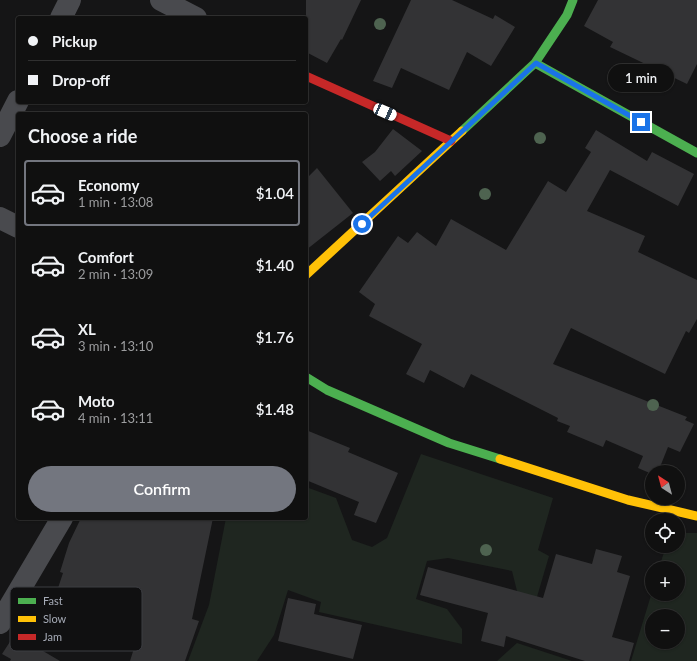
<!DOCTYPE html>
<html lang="en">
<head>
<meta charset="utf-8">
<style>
	body { margin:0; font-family:Lato,sans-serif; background:#1e1e1e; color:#f1f3f6; height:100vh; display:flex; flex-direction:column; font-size:15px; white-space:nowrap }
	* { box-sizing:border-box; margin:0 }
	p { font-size:13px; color:#9c9d9f }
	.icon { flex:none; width:22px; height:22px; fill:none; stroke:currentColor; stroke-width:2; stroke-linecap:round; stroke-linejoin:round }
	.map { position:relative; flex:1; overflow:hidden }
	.panel { position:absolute; left:16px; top:112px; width:292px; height:408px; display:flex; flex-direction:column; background:#101010; border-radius:4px; box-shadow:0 1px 3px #0004,0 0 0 1px #303030 }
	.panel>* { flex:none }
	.guide { position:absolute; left:16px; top:16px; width:292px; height:88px; border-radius:4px; box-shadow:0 1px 3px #0004,0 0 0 1px #303030; display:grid; align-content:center; height:88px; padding:0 12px; background:#101010 }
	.needle { width:26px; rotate:324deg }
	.fabs { position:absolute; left:645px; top:465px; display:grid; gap:8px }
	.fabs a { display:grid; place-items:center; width:40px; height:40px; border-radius:50%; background:#101010; box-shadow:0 1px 3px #0004,0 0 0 1px #303030; font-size:20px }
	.end { position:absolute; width:18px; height:18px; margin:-9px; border:5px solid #1a73e8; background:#fff; box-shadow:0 0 0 2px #fff }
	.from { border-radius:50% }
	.bubble { position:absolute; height:28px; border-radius:14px; background:#101010; box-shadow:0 1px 3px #0004,0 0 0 1px #303030; font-size:13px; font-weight:600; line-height:28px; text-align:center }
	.car { position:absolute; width:12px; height:24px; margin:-12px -6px; border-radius:5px; box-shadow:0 0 3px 1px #0007; background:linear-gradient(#fff 24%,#345 0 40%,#fff 0 76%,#345 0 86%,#fff 0) }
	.guide b { display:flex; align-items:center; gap:14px; height:38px; font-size:15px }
	.guide b+b { border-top:1px solid #303030 }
	.guide i { width:10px; height:10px; background:#f1f3f6 }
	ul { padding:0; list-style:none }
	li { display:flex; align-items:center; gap:12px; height:66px; margin:0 8px 6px; padding:0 4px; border:2px solid transparent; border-radius:4px }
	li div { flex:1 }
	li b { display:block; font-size:15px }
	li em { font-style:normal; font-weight:600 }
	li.current { border-color:#73767f }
	li>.icon { width:36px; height:36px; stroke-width:1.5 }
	h2 { padding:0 12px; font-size:18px; line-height:48px }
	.primary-button { display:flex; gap:8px; margin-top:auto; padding:8px 12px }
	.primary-button a { flex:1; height:46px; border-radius:24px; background:#73767f; color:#fff; font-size:16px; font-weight:600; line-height:46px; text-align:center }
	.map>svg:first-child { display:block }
	.green { fill:#1f2620; fill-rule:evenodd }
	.building { fill:#333335 }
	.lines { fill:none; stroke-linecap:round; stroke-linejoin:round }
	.street { stroke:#494a4e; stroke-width:22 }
	.fast { stroke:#4caf50; stroke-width:9 }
	.slow { stroke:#ffc107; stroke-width:9 }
	.jam { stroke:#c62828; stroke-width:9 }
	.tree { fill:#4e6350 }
	.route { stroke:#1a73e8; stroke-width:5 }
	.key { fill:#101011; stroke:#3d3e43; stroke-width:1 }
	.key-label { font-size:11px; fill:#a6abb7 }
</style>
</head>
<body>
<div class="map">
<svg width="697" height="661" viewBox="0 0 697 661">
	<rect width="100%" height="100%" fill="#151516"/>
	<path class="green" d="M421 454 553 498 538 550 549 556 534 607 520 603 512 571 448 558 427 561 416 599 447 609 462 629V644L319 612 321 602 288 590 274 635 257 661H188L209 605 226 518H306V487L336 498 352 540 372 547 387 538Z
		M684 533H697V661H631L652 592V594H678V568H659L666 546H678V535ZM652 616H678V642H652Z
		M517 643 572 661H497Z"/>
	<path class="building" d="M306 0H361L342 40 341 39 327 63 306 52Z
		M411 0H452L493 19 495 15 515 27 491 66 467 52 449 90 401 68 392 88 373 81Z
		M598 0H697V64L687 84 610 47 613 42 584 26Z
		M393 129 422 151 395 176 391 171 380 181 362 162 375 152Z
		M596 130 647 161 652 152 694 174 678 206 610 170 587 211 645 236 638 252 697 280V319L689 333 686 331 665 374 571 328 553 364 687 417 685 420 694 424 680 452 668 447 658 472H652V474L638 468 643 456 606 440 603 447 567 432 570 426 557 421 558 418 471 374 464 388 430 370 424 383 406 374 422 344 369 316 375 304 359 292 398 236 408 243 417 232 436 246 451 219 506 250 548 181 566 192 591 152 585 148Z
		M317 168 353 213 306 250V179Z
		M306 430 350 448 348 452 398 473 376 523 354 515 359 502 306 480Z
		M81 518H213L192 619 199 621 185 661H130L142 623 56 594 63 573 60 572 69 543Z
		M596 549 622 556 617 572 630 576 612 637 634 643 629 661H585L506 636 504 647 481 641 488 613 420 595 428 567 543 598 556 554 592 564Z
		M288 598 316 604 314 614 362 625 353 659 278 641Z
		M31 614 54 625 43 651 60 661H10L11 659 2 654 15 634 21 638Z"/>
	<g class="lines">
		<path class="street" d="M161 0 196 18
			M61 18 70 0
			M0 136 18 101
			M0 218 18 227
			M0 623 62 518"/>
		<path class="fast" d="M535 63 697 153
			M462 131 535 63 567 15 573 0
			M306 377 327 390 449 443 500 459"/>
		<path class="slow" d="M306 275 462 131
			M500 459 628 500 697 516"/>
		<path class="jam" d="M306 76 451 141"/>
	</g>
	<g class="tree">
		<circle cx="380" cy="24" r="6"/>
		<circle cx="540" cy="138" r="6"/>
		<circle cx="485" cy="194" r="6"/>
		<circle cx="653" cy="405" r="6"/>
		<circle cx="486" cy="550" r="6"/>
	</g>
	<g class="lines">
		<path class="route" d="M362 224 536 63 641 122"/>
	</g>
	<rect x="10" y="587" width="132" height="64" rx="6" class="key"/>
	<rect x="18" y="598" width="18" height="6" fill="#4caf50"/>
	<rect x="18" y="616" width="18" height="6" fill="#ffc107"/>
	<rect x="18" y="634" width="18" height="6" fill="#c62828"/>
	<g class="key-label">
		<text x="43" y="605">Fast</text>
		<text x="43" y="623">Slow</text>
		<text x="43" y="641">Jam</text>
	</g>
</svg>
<div class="fabs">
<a><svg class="needle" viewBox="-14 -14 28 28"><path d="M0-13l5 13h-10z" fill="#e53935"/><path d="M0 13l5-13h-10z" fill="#9c9d9f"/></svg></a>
<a><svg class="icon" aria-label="locate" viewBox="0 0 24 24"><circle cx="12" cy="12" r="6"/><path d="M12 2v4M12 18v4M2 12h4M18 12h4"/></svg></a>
<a>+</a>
<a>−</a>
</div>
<i class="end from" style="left:362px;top:224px"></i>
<i class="end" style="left:641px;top:122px"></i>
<div class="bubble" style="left:608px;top:64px;width:66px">1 min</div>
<i class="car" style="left:385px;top:112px;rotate:114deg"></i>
<div class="guide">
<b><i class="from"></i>Pickup</b>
<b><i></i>Drop-off</b>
</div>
<section class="panel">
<h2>Choose a ride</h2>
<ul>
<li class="current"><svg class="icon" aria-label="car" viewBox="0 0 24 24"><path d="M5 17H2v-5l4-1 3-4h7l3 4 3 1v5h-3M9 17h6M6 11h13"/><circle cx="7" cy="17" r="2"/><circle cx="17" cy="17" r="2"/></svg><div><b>Economy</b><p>1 min · 13:08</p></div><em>$1.04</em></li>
<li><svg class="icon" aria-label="car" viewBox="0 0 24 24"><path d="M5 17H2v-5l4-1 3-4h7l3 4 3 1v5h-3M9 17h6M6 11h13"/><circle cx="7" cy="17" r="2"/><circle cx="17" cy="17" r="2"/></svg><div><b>Comfort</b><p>2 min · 13:09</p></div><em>$1.40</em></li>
<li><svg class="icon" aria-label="car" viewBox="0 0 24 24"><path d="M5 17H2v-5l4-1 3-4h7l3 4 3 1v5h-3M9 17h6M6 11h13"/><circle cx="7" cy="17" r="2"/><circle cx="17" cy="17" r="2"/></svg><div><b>XL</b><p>3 min · 13:10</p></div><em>$1.76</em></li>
<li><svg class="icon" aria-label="car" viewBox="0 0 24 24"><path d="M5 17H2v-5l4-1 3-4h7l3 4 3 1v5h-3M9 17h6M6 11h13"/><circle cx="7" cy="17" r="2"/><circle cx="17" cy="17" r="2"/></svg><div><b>Moto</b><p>4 min · 13:11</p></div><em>$1.48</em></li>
</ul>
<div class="primary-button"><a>Confirm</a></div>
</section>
</div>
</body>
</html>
